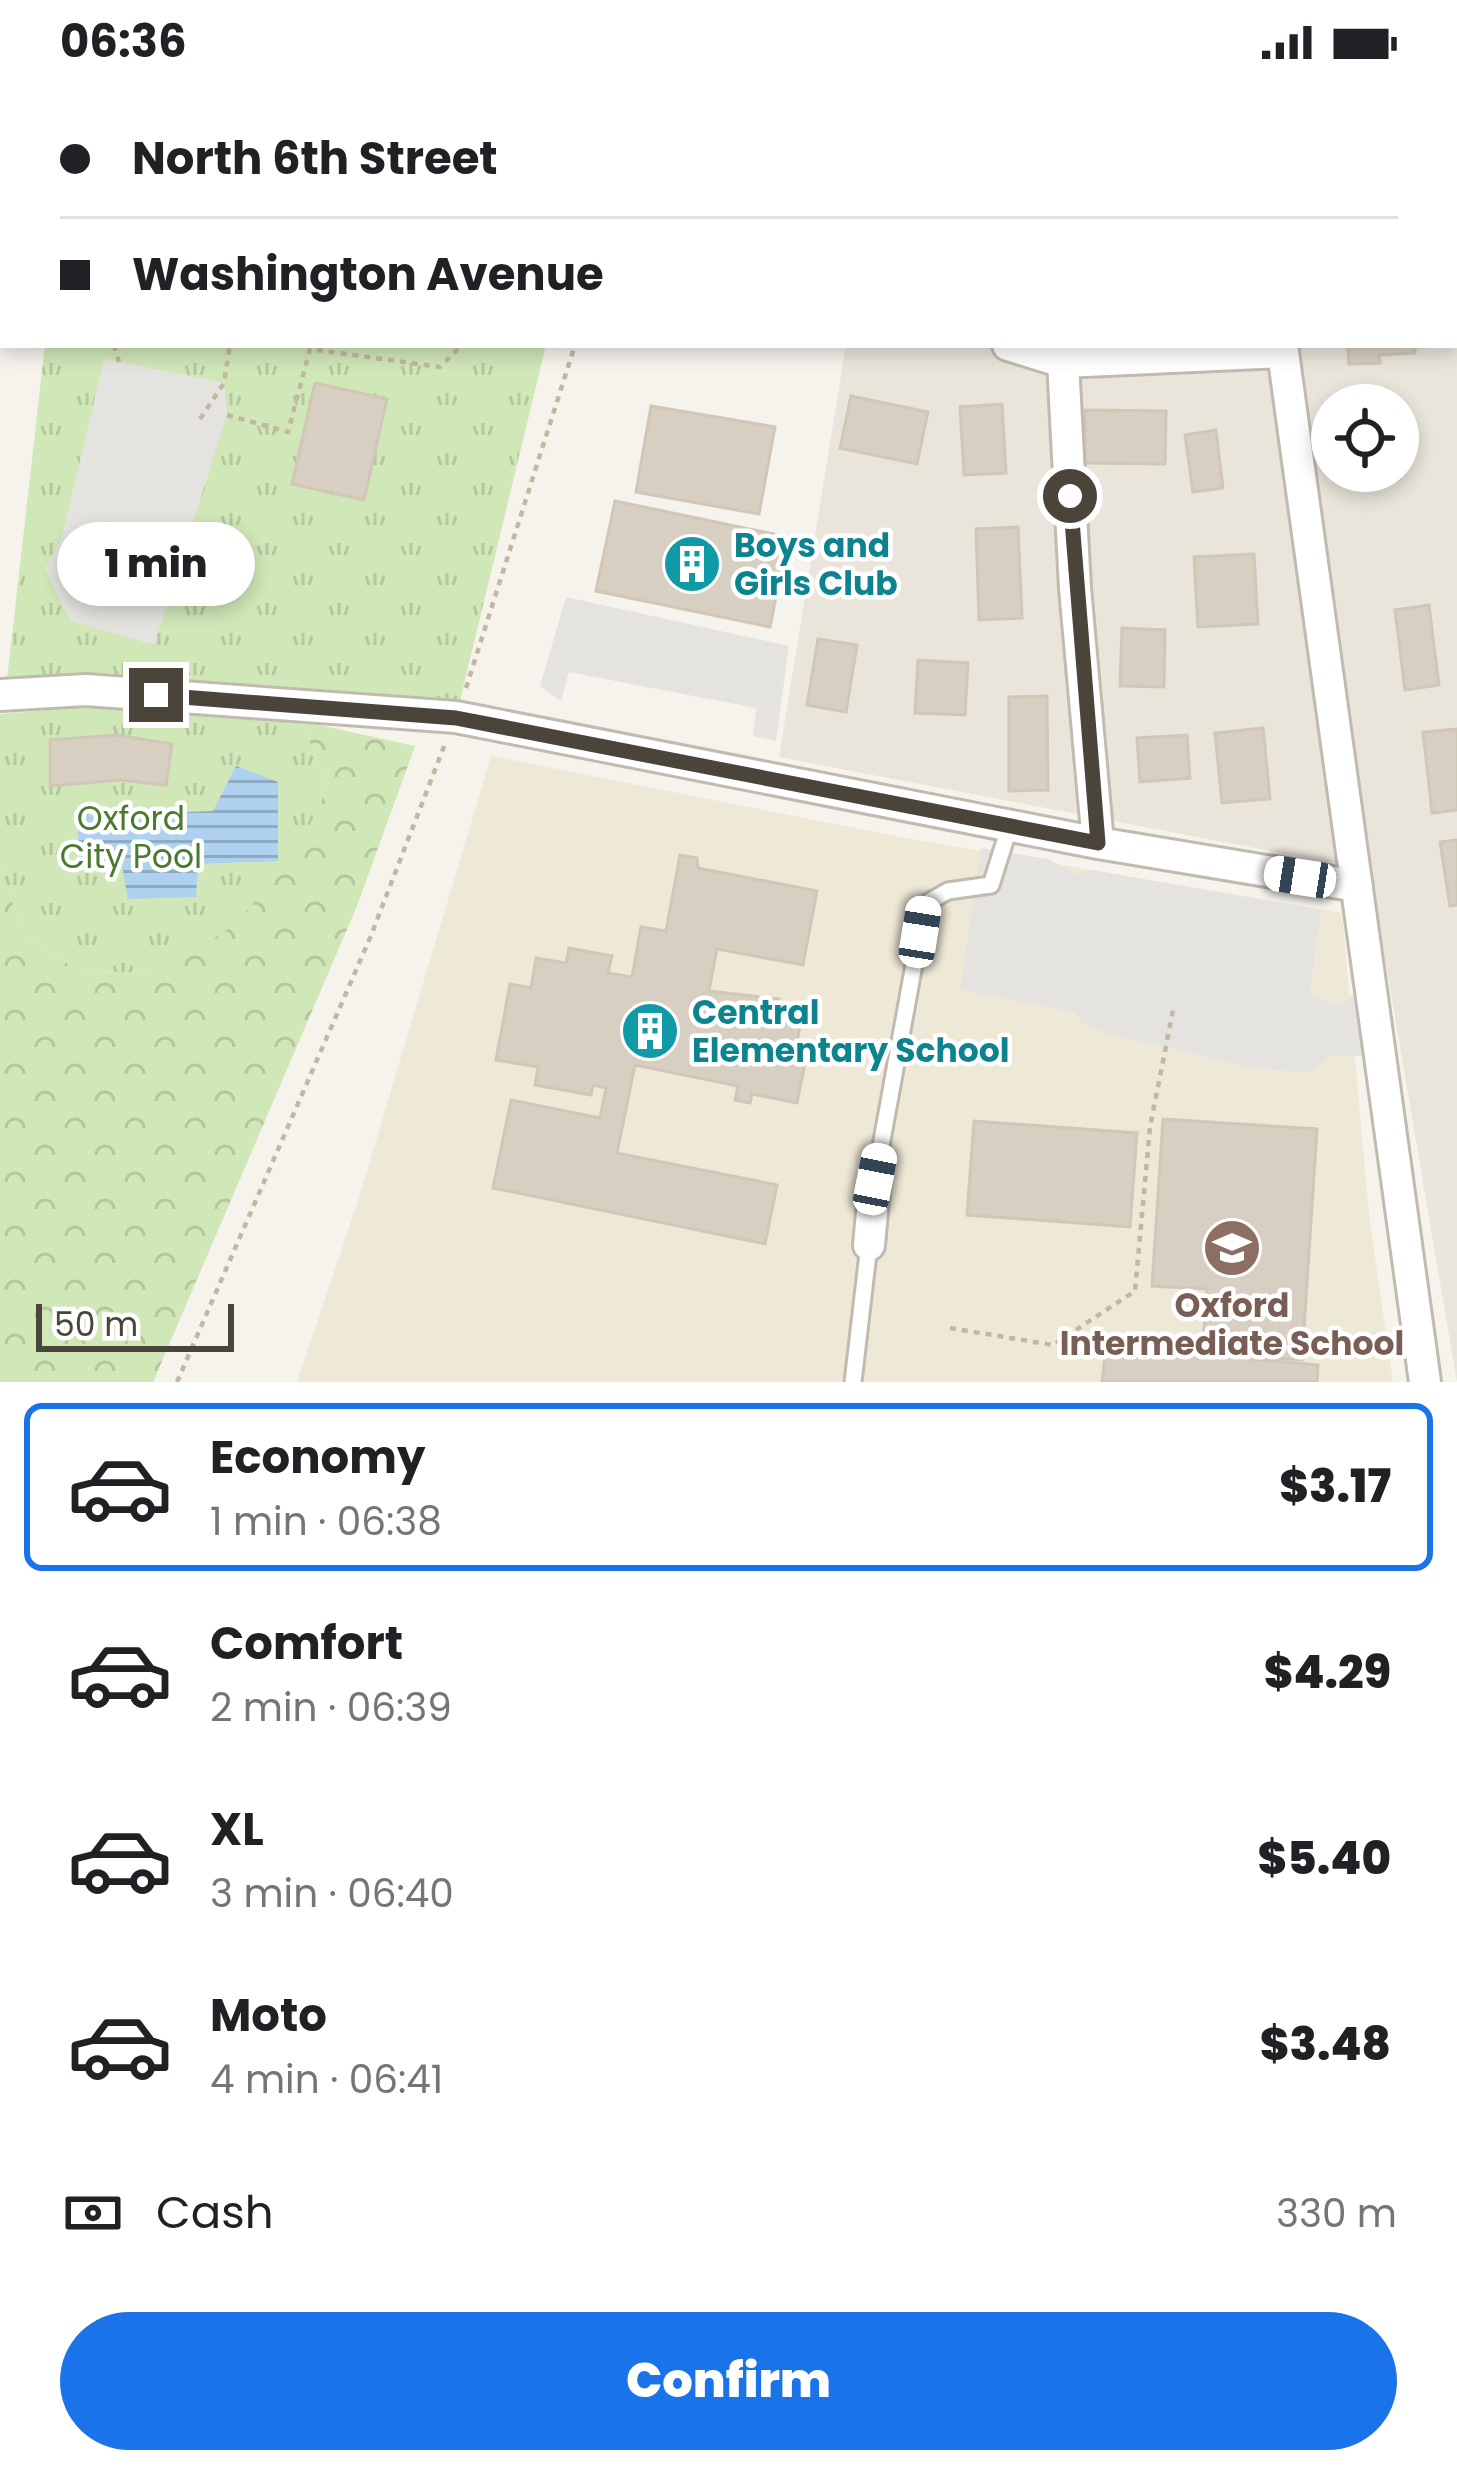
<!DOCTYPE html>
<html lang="en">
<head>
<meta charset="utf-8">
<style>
	body { margin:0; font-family:Poppins,sans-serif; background:#f2f2f2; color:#202124; height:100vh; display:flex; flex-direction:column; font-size:45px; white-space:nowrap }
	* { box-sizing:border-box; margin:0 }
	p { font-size:39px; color:#757577 }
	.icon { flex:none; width:66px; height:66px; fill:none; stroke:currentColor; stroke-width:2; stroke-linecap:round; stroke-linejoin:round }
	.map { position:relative; height:1298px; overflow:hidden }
	.details { display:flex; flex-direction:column; background:#fff; flex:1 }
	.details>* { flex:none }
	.top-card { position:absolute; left:0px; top:0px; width:1458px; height:264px; box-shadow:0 6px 18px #0003; display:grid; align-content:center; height:264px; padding:0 60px; background:#fff }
	.fabs { position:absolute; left:1311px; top:300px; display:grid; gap:24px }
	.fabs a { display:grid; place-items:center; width:108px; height:108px; border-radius:50%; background:#fff; box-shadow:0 6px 18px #0003; font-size:60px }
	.scale { position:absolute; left:36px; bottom:30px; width:198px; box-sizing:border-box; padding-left:12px; border:6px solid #4a443a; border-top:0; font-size:33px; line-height:42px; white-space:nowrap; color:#4a443a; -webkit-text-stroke:9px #fff; paint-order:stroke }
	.end { position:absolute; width:54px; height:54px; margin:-27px; border:15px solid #4a443a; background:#fff; box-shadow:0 0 0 6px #fff }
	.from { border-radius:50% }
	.bubble { position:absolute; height:84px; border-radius:42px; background:#fff; box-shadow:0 6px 18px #0003; font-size:39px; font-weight:800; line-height:84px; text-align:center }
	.car { position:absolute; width:36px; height:72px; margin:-36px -18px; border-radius:15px; box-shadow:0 0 9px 3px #0007; background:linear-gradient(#fff 24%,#345 0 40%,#fff 0 76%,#345 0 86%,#fff 0) }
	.top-card b { display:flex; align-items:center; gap:42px; height:114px; font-size:45px }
	.top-card b+b { border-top:3px solid #e0e0e0 }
	.top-card i { width:30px; height:30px; background:#202124 }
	ul { padding:21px 0 0; list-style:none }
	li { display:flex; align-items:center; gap:36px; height:168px; margin:0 24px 18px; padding:0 36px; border:6px solid transparent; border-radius:18px }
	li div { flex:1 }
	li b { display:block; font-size:45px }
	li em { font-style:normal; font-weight:800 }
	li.on { border-color:#1a73e8 }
	li>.icon { width:108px; height:108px; stroke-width:1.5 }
	.pay { display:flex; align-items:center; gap:30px; height:132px; padding:0 60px; font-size:45px }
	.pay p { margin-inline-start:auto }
	.action { display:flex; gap:24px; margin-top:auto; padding:24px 60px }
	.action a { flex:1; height:138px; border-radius:72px; background:#1a73e8; color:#fff; font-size:48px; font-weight:800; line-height:138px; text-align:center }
	.status { display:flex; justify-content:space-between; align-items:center; height:84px; padding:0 60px; background:#fff; direction:ltr }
	.status svg { height:33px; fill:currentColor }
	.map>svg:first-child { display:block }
	.residential { fill:#e9e5db; fill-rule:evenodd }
	.education { fill:#eee8d7 }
	.forest { fill:url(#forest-crowns) }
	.park { fill:url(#park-tufts) }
	.pitch { fill:#d0e7b8 }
	.parking { fill:#e5e3e0 }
	.water { fill:url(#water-rules) }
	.building { fill:#d7cfc2; stroke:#d1c7b6; stroke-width:3 }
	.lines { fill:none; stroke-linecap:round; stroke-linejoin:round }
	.lane-casing { stroke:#c1bbaf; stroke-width:21 }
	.street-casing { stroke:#c1bbaf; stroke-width:36 }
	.path { stroke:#c2b7a1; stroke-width:4.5; stroke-dasharray:6 6; stroke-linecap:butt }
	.lane { stroke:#fff; stroke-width:15 }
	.street { stroke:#fff; stroke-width:30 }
	.route { stroke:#4a443a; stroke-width:15 }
	.labels { text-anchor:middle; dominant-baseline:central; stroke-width:9; stroke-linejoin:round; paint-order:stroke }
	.culture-label { font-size:33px; font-weight:bold; fill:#0d838f; stroke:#fff; text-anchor:start }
	.park-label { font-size:33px; fill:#497a2f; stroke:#fff }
	.education-label { font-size:33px; font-weight:bold; fill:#785e54; stroke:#fff }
</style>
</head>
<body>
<div class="status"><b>06:36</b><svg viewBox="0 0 49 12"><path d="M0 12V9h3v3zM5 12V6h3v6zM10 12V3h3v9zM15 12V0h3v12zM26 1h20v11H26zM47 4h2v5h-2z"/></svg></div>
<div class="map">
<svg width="1457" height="1298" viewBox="0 0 1457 1298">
	<defs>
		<pattern id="forest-crowns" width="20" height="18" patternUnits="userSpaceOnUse" patternTransform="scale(3)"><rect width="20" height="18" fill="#d0e7b8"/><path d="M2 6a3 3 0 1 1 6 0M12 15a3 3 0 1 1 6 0" fill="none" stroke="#b4c79f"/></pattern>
		<pattern id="park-tufts" width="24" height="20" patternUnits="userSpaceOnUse" patternTransform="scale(3)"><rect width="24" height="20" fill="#d0e7b8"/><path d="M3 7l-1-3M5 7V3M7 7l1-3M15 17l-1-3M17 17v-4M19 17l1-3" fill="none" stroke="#b4c79f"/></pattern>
		<pattern id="water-rules" width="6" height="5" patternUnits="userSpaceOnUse" patternTransform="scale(3)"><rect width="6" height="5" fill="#add1ee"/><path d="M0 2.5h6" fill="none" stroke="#8fabc2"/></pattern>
	</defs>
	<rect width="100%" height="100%" fill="#f5f3ec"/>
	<path class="residential" d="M663 0H1457V1298L1370 786 779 673 846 261H1455V3ZM1332 321H1398V387H1332Z"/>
	<path class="education" d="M491 672 906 754 1342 829 1369 1131 1393 1298H297L359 1114Z"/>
	<path class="forest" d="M301 637 415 662 357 822 153 1298H0V784L25 851 77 886 159 890 328 703Z"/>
	<path class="park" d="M0 0H609L3 3V119Z
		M45 261H546L456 633 86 606 7 595Z
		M111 621 301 637 328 703 291 780 230 844 159 890 77 886 25 851 0 784V630Z"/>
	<path class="pitch" d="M41 0H362L363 3H41Z"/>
	<path class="parking" d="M104 275 224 299 227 331 154 561 71 537 45 485 62 453Z
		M566 513 789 562 776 657 753 652 756 624 569 588 561 617 540 602Z
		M981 764 1048 775 1077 791 1091 786 1321 826 1310 908 1339 923 1355 909 1362 972H1331L1311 989 1252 984 1106 949 1082 939 1075 928 960 906Z"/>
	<path class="water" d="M236 682 278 698V777L198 780 196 813 128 815 122 782H80L77 732 213 727Z"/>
	<path class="building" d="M1138 0H1186L1138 3Z
		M1348 261H1415V269L1379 271 1380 279 1349 280Z
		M315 299 387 315 364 416 292 400Z
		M1385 305 1386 321H1343L1341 309Z
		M851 312 928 328 917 380 840 364Z
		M1002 320 1006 389 964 391 960 323Z
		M651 322 775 343 759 430 636 408Z
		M1085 326 1166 327 1165 380 1085 379Z
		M1216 346 1223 404 1193 408 1185 351Z
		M1398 378 1400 395 1348 400 1347 387H1398Z
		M615 417 788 453 770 543 596 507Z
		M1018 443 1022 534 979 536 976 445Z
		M1254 470 1258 540 1198 543 1194 473Z
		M1429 521 1439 601 1405 606 1395 526Z
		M1122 544 1165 546 1164 603 1120 602Z
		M818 555 857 561 846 628 807 621Z
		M918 576 968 579 965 631 915 629Z
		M1047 612 1048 706 1009 707V613Z
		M1263 644 1270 715 1222 719 1215 649Z
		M1457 645V726L1432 729 1423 648Z
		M116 651 172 660 166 701 119 696 50 702V656Z
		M1187 651 1190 694 1140 698 1137 654Z
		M1457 756V821L1450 822 1440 758Z
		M680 771 697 774 698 784 817 807 803 881 717 865 709 907 779 915 778 922 803 927 795 968 807 970 797 1019 752 1010 750 1019 735 1016 738 1002 635 981 617 1069 777 1101 765 1160 493 1104 511 1016 600 1034 606 1004 593 1001 591 1011 535 1001 538 983 496 976 510 900 531 904 536 874 566 879 569 864 612 872 608 889 632 893 641 843 666 847Z
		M1163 1035 1317 1045 1302 1276 1202 1270 1207 1205 1152 1202Z
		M974 1037 1137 1049 1130 1143 967 1131Z
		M1106 1262 1318 1281 1317 1298H1102Z"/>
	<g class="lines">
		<g class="lane-casing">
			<path id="lane" d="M875 1095 925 820 948 807 991 801 1010 741
				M853 1298 869 1161"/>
		</g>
		<g class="street-casing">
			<path id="street" d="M1273 0V3
				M925 3 926 0
				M1008 261 1063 278 1282 268
				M1282 261 1425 1298
				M1063 278 1075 504 1098 759
				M0 611 86 606 456 633 1098 759 1357 802
				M869 1161 875 1095"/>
		</g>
		<path class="path" d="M642 3V0
			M114 261 119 278
			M227 331 288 348 310 265 440 283 462 261
			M200 335 224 299 230 261
			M466 604 575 261
			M950 1244 1053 1261 1135 1207 1150 1043 1174 921
			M177 1298 370 854 445 660"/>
		<use href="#lane" class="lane"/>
		<use href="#street" class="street"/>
	</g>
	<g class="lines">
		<path class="route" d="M156 611 456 634 1098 759 1070 412"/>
	</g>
	<defs>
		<g id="building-disc" transform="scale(3)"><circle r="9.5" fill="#0f9aa8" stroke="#fff"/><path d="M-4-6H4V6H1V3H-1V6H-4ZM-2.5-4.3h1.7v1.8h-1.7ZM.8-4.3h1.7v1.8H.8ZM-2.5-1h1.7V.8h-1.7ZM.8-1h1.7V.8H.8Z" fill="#fff"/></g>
		<g id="school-disc" transform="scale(3)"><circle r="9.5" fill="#8d6e63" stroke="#fff"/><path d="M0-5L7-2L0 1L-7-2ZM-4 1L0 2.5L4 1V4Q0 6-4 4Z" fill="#fff"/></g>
	</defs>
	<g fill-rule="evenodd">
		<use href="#building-disc" x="692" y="480"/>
		<use href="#building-disc" x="650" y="947"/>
		<use href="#school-disc" x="1232" y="1164"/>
	</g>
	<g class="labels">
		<g class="culture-label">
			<text x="734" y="461">Boys and<tspan x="734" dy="38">Girls Club</tspan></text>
			<text x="692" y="928">Central<tspan x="692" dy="38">Elementary School</tspan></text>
		</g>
		<g class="park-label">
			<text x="131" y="734">Oxford<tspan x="131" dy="38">City Pool</tspan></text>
		</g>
		<g class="education-label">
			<text x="1232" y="1221">Oxford<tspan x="1232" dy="38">Intermediate School</tspan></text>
		</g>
	</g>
</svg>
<div class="fabs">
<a><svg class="icon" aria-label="locate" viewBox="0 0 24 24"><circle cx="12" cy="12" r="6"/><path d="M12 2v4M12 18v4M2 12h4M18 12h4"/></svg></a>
</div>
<div class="scale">50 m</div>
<i class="end from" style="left:1070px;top:412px"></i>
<i class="end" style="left:156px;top:611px"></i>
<div class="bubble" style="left:57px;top:438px;width:198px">1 min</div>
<i class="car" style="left:1300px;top:793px;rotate:279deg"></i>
<i class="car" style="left:920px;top:848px;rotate:9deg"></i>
<i class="car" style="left:875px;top:1095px;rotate:11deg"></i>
<div class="top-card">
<b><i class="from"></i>North 6th Street</b>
<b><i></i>Washington Avenue</b>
</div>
</div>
<section class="details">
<ul>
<li class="on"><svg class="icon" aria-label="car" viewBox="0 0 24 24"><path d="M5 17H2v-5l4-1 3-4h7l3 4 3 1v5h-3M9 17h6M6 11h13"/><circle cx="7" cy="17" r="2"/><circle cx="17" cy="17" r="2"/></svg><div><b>Economy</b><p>1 min · 06:38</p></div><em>$3.17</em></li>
<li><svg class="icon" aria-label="car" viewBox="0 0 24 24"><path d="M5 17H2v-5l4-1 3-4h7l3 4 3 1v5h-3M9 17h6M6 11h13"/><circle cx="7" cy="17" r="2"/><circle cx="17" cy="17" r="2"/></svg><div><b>Comfort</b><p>2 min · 06:39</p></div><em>$4.29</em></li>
<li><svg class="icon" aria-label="car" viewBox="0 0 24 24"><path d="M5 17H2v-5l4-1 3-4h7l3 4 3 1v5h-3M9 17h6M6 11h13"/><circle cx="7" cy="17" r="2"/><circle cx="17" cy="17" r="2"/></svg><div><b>XL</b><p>3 min · 06:40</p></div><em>$5.40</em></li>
<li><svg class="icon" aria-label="car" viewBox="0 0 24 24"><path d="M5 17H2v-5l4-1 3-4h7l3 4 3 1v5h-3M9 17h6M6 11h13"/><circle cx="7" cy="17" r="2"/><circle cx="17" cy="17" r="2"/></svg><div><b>Moto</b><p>4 min · 06:41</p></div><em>$3.48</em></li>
</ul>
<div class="pay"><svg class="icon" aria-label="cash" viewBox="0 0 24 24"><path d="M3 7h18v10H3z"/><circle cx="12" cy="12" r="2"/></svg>Cash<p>330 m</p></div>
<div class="action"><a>Confirm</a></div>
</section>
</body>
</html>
